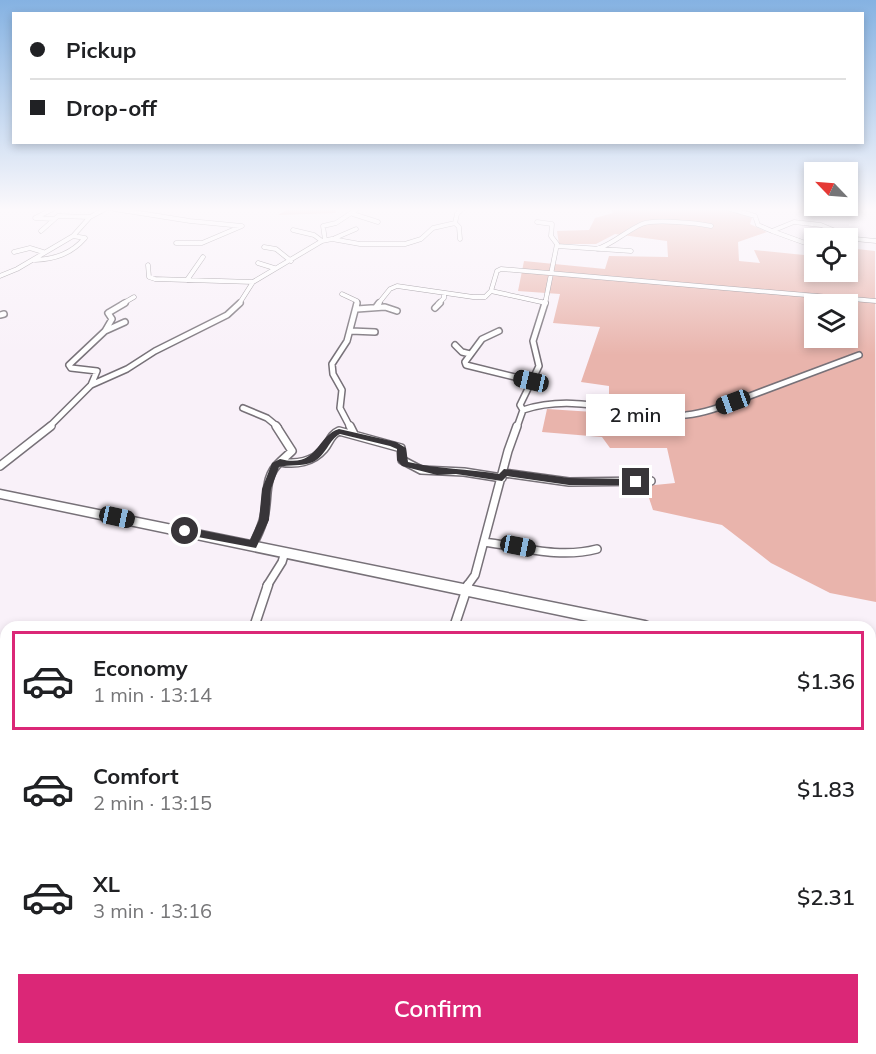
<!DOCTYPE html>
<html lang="en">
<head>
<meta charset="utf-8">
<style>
	body { margin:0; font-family:Mulish,sans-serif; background:#f6f6f6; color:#202124; height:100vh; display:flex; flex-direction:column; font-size:22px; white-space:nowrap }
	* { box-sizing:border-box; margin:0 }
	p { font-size:20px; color:#757577 }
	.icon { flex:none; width:33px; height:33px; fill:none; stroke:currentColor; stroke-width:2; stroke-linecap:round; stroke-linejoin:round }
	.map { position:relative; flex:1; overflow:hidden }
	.details { position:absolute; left:0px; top:621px; width:876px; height:434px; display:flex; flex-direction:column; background:#fff; border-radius:18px 18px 0 0; box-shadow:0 3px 9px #0003 }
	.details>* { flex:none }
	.hud { position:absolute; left:12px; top:12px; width:852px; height:132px; border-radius:0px; box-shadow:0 3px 9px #0003; display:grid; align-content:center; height:132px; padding:0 18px; background:#fff }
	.needle { width:39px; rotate:295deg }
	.buttons { position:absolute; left:804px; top:162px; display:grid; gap:12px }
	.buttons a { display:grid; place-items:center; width:54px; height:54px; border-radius:0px; background:#fff; box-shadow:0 3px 9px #0003; font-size:30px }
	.end { position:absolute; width:27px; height:27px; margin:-14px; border:8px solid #383539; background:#fff; box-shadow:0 0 0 3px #fff }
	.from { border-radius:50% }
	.bubble { position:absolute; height:42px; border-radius:0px; background:#fff; box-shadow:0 3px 9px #0003; font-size:20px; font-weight:600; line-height:42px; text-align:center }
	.car { position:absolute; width:18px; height:36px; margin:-18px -9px; border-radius:8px; box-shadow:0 0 4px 2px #0007; background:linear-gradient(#222 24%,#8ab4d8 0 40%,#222 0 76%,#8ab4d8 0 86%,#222 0) }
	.hud b { display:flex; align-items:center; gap:21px; height:57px; font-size:22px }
	.hud b+b { border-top:2px solid #e0e0e0 }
	.hud i { width:15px; height:15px; background:#202124 }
	ul { padding:10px 0 0; list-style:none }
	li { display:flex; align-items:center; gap:18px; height:99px; margin:0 12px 9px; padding:0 6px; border:3px solid transparent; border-radius:0px }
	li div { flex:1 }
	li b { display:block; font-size:22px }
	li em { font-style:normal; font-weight:600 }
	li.current { border-color:#db2777 }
	li>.icon { width:54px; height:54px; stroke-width:1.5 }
	.button { display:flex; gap:12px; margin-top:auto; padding:12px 18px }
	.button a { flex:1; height:69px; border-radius:0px; background:#db2777; color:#fff; font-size:24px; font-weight:600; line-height:69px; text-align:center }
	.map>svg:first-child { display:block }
	.green { fill:#e9b4ac; fill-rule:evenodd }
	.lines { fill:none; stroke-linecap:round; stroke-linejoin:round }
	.street-far4-casing { stroke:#777178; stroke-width:5 }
	.street-far3-casing { stroke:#777178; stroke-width:8 }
	.street-far2-casing { stroke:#777178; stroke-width:10 }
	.street-far1-casing { stroke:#777178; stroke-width:11 }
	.street-casing { stroke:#777178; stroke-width:14 }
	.highway-casing { stroke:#777178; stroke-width:3 }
	.street-far4 { stroke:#fff; stroke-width:4 }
	.street-far3 { stroke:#fff; stroke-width:5 }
	.street-far2 { stroke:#fff; stroke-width:7 }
	.street-far1 { stroke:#fff; stroke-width:8 }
	.street { stroke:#fff; stroke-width:10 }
	.highway { fill:#fff; fill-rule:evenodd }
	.route { fill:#383539 }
</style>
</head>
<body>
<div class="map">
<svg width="876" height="1054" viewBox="0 0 876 1054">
	<rect width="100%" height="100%" fill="#f9f1f9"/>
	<path class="green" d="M286 208H336V213L278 215 287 210Z
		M611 208H722L752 218 750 224 767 232 738 242 739 261 760 263 754 250 814 256V272H848V248L875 251 876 602 830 593 771 563 722 525 653 510 645 486 675 483 667 448H610L602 437 542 432 547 409 609 413V386L581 382 600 327 553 323 560 294 518 291 524 261 605 269 609 256 668 257 667 241 615 234 596 244H559L557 231 589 230 595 218 613 213ZM814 304H848V338H814Z"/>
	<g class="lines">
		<g class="street-far4-casing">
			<path id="street-far4" d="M108 208 190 221 242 226 202 243H176
				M727 208 755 216 758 225 772 231
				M353 214 378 222
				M54 219 35 218 55 208
				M537 222 552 224 551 236 557 244 545 304
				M455 223 459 227 460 239
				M293 230 314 235 322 241
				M41 231 58 216 90 217
				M335 238 356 229
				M325 240 323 226 336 223 359 208
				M808 244 772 231 794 222 821 225 855 239 876 241
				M557 246 631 251
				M264 247 276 249 291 261
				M597 249C613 244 626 231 642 224 654 219 697 223 711 226
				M14 252 30 248 43 252
				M35 260C55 259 71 254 85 238L73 236
				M258 263 274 268
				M148 265 149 277 155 279 253 282
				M0 276 17 269 73 236 90 217 107 208
				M187 280 203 257
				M491 291 497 271 501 269 876 301
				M342 294 357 301V304
				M122 304 134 297
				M239 304 253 282 322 241 332 239 360 244H405L421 239 433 228 455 223 457 214 463 208
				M378 304 390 289 397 286 473 297H485L491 291 546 303
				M438 304 444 298V293"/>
		</g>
		<g class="street-far3-casing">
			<path id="street-far3" d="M376 307 379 303
				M435 308 440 303
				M357 309 385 307 397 311
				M0 315 4 314
				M105 331 125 322
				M351 331 375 332
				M499 331 482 339 465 362 466 365 531 381
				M455 345 462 352 470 354
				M91 385 97 371 71 368 69 365 105 331 112 319 108 313 125 303
				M243 408 267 418 278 427
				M523 410C581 391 629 419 686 415 707 413 728 404 747 397 785 383 822 369 859 355
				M49 427 91 385 127 369 155 351 227 315 240 303
				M350 427 340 408 342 390 333 374 332 364 347 341 357 303
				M517 427 523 410 520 405 539 366 533 341 545 303"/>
		</g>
		<g class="street-far2-casing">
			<path id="street-far2" d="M276 426 292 451 280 462
				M350 426 354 434
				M0 466 51 426
				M504 473 569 482 651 481
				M484 542C522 547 559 559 597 549
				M253 545C257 536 262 527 264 517 269 498 263 477 280 462 296 465 313 462 324 449 330 442 330 435 339 431L401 448 402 460 421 470 464 472 502 478
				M267 586 282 562 285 552
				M467 586 475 575 508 451 517 426"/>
		</g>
		<g class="street-far1-casing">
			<path id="street-far1" d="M254 627 268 585
				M454 627 468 585
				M0 777 6 768"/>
		</g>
		<g class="street-casing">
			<path id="street" d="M870 814 876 809
				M870 884 876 891
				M0 1006 6 1009
				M18 1048V1054
				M718 1048 721 1054"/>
		</g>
		<g class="highway-casing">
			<path id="highway" d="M0 490 645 621 650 623 652 627H617L0 498Z
				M870 662 876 663V677L870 676Z"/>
		</g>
		<use href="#street-far4" class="street-far4"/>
		<use href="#street-far3" class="street-far3"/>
		<use href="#street-far2" class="street-far2"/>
		<use href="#street-far1" class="street-far1"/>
		<use href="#street" class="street"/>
		<use href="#highway" class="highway"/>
	</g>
	<linearGradient id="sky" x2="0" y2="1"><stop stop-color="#85b2e2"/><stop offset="0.59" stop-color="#fcf9fc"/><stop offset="1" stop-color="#fcf9fc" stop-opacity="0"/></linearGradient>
	<rect width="876" height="355" fill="url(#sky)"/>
	<path class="route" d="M339 429 396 442 406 448 408 462C438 469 468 469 499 474L504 469 569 478 636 479 641 482 636 485H569L507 476 502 481 456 474 437 475 402 466 397 460V449L390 446 340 434C329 439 326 456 313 462 302 467 288 464 279 467L271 489 269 520 256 548 182 534 180 531 185 527 250 540 259 520 262 489 272 463 280 459C318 469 316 436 339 429Z"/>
</svg>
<div class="buttons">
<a><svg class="needle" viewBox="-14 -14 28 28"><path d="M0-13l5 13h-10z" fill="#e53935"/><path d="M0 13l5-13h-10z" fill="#757577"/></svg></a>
<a><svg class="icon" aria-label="locate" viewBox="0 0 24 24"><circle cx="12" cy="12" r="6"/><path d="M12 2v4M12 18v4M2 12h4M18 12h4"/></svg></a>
<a><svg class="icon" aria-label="layers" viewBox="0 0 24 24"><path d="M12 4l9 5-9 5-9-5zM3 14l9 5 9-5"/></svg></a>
</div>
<i class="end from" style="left:185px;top:531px"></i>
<i class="end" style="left:636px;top:482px"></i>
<div class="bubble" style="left:586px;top:394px;width:99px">2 min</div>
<i class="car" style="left:531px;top:381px;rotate:283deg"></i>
<i class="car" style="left:733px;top:402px;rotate:250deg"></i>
<i class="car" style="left:117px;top:517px;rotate:102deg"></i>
<i class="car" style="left:518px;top:546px;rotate:101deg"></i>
<div class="hud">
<b><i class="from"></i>Pickup</b>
<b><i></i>Drop-off</b>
</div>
<section class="details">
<ul>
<li class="current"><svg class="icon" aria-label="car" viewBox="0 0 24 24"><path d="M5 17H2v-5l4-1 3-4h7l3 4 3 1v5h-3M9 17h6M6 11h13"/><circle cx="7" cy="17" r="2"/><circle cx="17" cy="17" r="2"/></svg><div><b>Economy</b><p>1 min · 13:14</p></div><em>$1.36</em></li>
<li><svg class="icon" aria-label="car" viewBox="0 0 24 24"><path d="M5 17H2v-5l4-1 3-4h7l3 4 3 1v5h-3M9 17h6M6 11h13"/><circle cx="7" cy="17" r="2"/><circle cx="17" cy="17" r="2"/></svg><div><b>Comfort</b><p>2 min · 13:15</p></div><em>$1.83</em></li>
<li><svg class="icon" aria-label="car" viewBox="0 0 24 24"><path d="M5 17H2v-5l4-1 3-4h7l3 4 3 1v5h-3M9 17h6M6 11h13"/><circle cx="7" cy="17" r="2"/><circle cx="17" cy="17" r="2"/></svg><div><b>XL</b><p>3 min · 13:16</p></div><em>$2.31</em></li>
</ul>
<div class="button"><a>Confirm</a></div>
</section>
</div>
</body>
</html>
